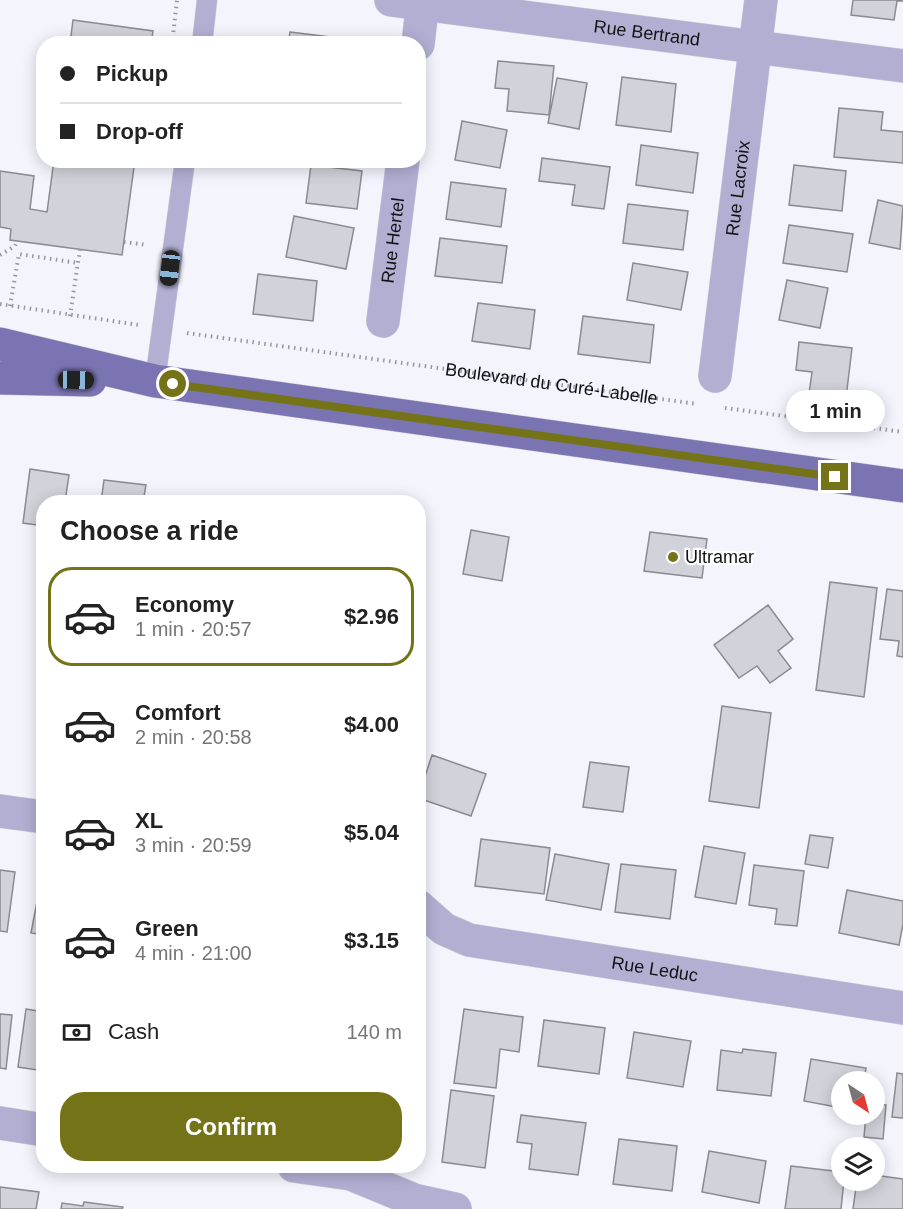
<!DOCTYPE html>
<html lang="en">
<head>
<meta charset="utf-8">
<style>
	body { margin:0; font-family:Helvetica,sans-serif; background:#f6f6f6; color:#222; height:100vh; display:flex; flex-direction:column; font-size:22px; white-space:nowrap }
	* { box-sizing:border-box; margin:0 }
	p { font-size:20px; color:#767676 }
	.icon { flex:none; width:33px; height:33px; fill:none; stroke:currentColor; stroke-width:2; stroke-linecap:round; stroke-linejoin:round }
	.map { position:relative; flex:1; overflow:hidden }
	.drawer { position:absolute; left:36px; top:495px; width:390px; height:678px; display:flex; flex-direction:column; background:#fff; border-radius:24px; box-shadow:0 3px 15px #0003 }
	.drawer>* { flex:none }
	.top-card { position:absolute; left:36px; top:36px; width:390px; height:132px; border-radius:24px; box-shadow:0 3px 15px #0003; display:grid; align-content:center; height:132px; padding:0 24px; background:#fff }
	.needle { width:39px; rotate:144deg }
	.tools { position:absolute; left:831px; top:1071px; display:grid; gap:12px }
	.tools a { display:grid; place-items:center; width:54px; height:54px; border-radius:50%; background:#fff; box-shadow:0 3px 15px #0003; font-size:30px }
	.end { position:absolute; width:27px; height:27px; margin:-14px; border:8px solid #747317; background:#fff; box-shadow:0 0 0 3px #fff }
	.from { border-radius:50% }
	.bubble { position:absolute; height:42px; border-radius:21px; background:#fff; box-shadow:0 3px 15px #0003; font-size:20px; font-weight:600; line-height:42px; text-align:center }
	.car { position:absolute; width:18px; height:36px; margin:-18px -9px; border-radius:8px; box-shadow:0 0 4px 2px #0007; background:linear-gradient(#222 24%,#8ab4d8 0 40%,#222 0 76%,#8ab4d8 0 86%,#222 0) }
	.top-card b { display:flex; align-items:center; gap:21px; height:57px; font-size:22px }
	.top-card b+b { border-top:2px solid #e0e0e0 }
	.top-card i { width:15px; height:15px; background:#222 }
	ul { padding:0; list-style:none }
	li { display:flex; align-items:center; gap:18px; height:99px; margin:0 12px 9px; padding:0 12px; border:3px solid transparent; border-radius:24px }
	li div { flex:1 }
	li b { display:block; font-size:22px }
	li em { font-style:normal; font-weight:600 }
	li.active { border-color:#747317 }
	li>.icon { width:54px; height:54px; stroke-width:1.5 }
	h2 { padding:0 24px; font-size:27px; line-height:72px }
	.pay { display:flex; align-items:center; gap:15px; height:66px; padding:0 24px; font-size:22px }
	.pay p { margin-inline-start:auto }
	.action { display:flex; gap:12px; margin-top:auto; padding:12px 24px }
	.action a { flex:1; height:69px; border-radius:24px; background:#747317; color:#fff; font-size:24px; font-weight:600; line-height:69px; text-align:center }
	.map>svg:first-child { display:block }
	.building { fill:#d2d2da; stroke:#8b8a92; stroke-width:1.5 }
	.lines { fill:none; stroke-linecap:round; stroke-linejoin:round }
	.service-casing { stroke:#d0d0d8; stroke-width:21 }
	.minor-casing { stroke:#d0d0d8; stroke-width:34 }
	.primary-casing { stroke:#d0d0d8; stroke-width:34 }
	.path { stroke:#97979e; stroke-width:4; stroke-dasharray:1.5 4.5; stroke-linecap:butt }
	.service { stroke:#b2afd3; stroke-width:20 }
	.minor { stroke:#b2afd3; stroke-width:33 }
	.primary { stroke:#7b74b3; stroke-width:33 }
	.route { stroke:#747317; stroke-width:8 }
	.poi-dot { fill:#747317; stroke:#fff; stroke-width:2 }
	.labels { text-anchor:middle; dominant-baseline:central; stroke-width:4.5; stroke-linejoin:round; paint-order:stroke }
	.street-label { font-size:18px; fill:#121215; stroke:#fff }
	.poi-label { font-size:18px; fill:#121215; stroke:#fff; text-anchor:start }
</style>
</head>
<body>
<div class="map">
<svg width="903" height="1209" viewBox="0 0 903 1209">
	<rect width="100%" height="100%" fill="#f4f4fd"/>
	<path class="building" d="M853 0H903V1H897L894 20 851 15Z
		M73 20 153 31 151 44H70Z
		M290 32 330 37 329 44H288Z
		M498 61 554 66 549 115 507 111 509 89 495 88Z
		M622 77 676 84 671 132 616 125Z
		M557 78 587 83 579 129 548 123Z
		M839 108 883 112 881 130 903 132V163L834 157Z
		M462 121 507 130 500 168 455 160Z
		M641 145 698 153 693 193 636 185Z
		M542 158 610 167 604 209 572 205 575 185 539 181Z
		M54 160H135L122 255 10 240 11 229 0 227V171L34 176 30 209 47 212Z
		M311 165 362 171 357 209 306 203Z
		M794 165 846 171 842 211 789 205Z
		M451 182 506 189 501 227 446 219Z
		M878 200 903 206 900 249 869 243Z
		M628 204 688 211 683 250 623 243Z
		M294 216 354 228 346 269 286 257Z
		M789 225 853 234 847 272 783 263Z
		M440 238 507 246 502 283 435 276Z
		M633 263 688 272 681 310 627 300Z
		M258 274 317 281 313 321 253 314Z
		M787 280 828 288 820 328 779 320Z
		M478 303 535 310 530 349 472 341Z
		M583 316 654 325 650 363 578 354Z
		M799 342 852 348 846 398 809 394 812 372 796 370Z
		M30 469 69 475 65 502H44V526L23 523Z
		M104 480 146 485 143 502H101Z
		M418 512 422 513 418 544Z
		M471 530 509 537 502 581 463 574Z
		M650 532 707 539 702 578 644 571Z
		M830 582 877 588 864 697 816 690Z
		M887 589 903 591V657L897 656 899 641 880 639Z
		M768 605 793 639 778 651 791 668 770 683 757 666 739 678 714 645Z
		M722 706 771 713 759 808 709 801Z
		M44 737V767H40Z
		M432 755 486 774 471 816 418 798Z
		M590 762 629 767 623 812 583 807Z
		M810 835 833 838 828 868 805 864Z
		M481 839 550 848 544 894 475 886Z
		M704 846 745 853 736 904 695 897Z
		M555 854 609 864 601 910 546 900Z
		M621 864 676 870 670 919 615 912Z
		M754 865 804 871 797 926 775 924 777 909 749 905Z
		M0 870 15 872 7 932 0 931Z
		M41 881H44V935L31 933Z
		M847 890 903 901V924L899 945 839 933Z
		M26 1009 44 1012V1071L18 1067Z
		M464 1009 523 1017 519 1052 500 1049 496 1088 454 1083Z
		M0 1014 12 1015 6 1069 0 1068Z
		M544 1020 605 1028 599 1074 538 1066Z
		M634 1032 691 1041 683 1087 627 1078Z
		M743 1049 776 1053 771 1096 717 1090 721 1050 742 1053Z
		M811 1059 866 1068 864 1082H842V1108L804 1101Z
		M897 1073 903 1074V1118L892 1117Z
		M451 1090 494 1096 485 1168 442 1162Z
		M874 1104 886 1105 883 1139 864 1137 866 1114H874Z
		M521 1115 586 1123 578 1175 529 1169 532 1144 517 1142Z
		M619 1139 677 1146 672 1191 613 1184Z
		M709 1151 766 1161 759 1203 702 1192Z
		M791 1166 842 1172V1180H844L841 1209H785Z
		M874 1175 903 1179V1209H853L857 1180H874Z
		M0 1187 39 1192 36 1209H0Z
		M84 1202 123 1207 122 1209H61L62 1203 83 1206Z"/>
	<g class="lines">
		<g class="service-casing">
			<path id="service" d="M202 44 207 0
				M155 381 185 160"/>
		</g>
		<g class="minor-casing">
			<g id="minor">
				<path id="s2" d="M391 0 903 66"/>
				<path d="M418 44 423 0"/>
				<path id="s3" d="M383 321 403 160"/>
				<path id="s4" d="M715 376 761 0"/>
				<path d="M0 811 44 817"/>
				<path id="s5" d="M418 906 444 929 469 940 903 1008"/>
				<path d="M0 1123 44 1130"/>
				<path d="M294 1166 351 1174 414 1200 455 1209"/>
			</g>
		</g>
		<g class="primary-casing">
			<path id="primary" d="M0 344 155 381 903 486
				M0 378 90 380"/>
		</g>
		<g class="path">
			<path d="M172 44 177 0"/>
			<path d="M124 242 147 245"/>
			<path d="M0 255 15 246 17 241"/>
			<path d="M0 304 139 325"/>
			<path d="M10 306 19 254 78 263"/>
			<path d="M70 316 80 249"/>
			<path id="s1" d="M187 333 697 404"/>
			<path d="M725 408 903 432"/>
		</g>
		<use href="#service" class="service"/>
		<use href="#minor" class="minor"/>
		<use href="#primary" class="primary"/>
	</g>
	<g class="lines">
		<path class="route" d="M173 384 835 477"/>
	</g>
	<circle class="poi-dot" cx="673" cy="557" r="6"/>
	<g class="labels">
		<g class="street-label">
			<text stroke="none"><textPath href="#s2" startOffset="258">Rue Bertrand</textPath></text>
			<text stroke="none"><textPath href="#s4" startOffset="189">Rue Lacroix</textPath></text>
			<text stroke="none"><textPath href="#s3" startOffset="81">Rue Hertel</textPath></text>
			<text stroke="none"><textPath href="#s1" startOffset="368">Boulevard du Curé-Labelle</textPath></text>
			<text stroke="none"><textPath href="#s5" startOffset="250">Rue Leduc</textPath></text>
		</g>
		<g class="poi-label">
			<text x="685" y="557">Ultramar</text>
		</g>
	</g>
</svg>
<div class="tools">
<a><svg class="needle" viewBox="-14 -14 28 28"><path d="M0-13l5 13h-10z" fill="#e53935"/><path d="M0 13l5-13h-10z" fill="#767676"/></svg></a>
<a><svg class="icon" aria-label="layers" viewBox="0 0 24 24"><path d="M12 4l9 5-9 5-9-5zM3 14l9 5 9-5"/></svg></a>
</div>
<i class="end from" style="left:173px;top:384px"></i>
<i class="end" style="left:835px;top:477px"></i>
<div class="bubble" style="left:786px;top:390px;width:99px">1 min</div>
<i class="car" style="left:170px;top:268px;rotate:187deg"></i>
<i class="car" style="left:76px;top:380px;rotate:91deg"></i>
<div class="top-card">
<b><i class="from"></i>Pickup</b>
<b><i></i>Drop-off</b>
</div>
<section class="drawer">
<h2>Choose a ride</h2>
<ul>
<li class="active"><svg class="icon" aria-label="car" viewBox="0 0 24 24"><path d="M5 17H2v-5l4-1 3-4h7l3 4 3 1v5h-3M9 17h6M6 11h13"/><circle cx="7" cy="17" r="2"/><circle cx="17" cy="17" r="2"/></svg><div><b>Economy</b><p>1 min · 20:57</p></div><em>$2.96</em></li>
<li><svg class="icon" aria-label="car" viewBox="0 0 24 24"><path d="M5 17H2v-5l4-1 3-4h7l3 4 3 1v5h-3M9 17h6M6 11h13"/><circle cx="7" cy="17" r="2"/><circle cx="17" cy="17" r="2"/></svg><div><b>Comfort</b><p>2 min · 20:58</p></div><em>$4.00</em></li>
<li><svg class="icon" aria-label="car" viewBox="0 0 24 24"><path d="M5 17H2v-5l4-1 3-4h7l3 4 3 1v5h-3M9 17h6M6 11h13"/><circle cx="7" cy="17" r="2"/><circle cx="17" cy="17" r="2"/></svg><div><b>XL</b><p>3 min · 20:59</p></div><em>$5.04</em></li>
<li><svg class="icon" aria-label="car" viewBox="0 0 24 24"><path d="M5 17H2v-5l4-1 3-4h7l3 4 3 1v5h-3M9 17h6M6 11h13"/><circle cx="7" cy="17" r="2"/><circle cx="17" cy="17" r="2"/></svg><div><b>Green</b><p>4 min · 21:00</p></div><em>$3.15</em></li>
</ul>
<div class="pay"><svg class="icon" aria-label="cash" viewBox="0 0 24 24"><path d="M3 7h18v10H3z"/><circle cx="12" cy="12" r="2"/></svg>Cash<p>140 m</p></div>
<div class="action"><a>Confirm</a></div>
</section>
</div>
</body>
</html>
